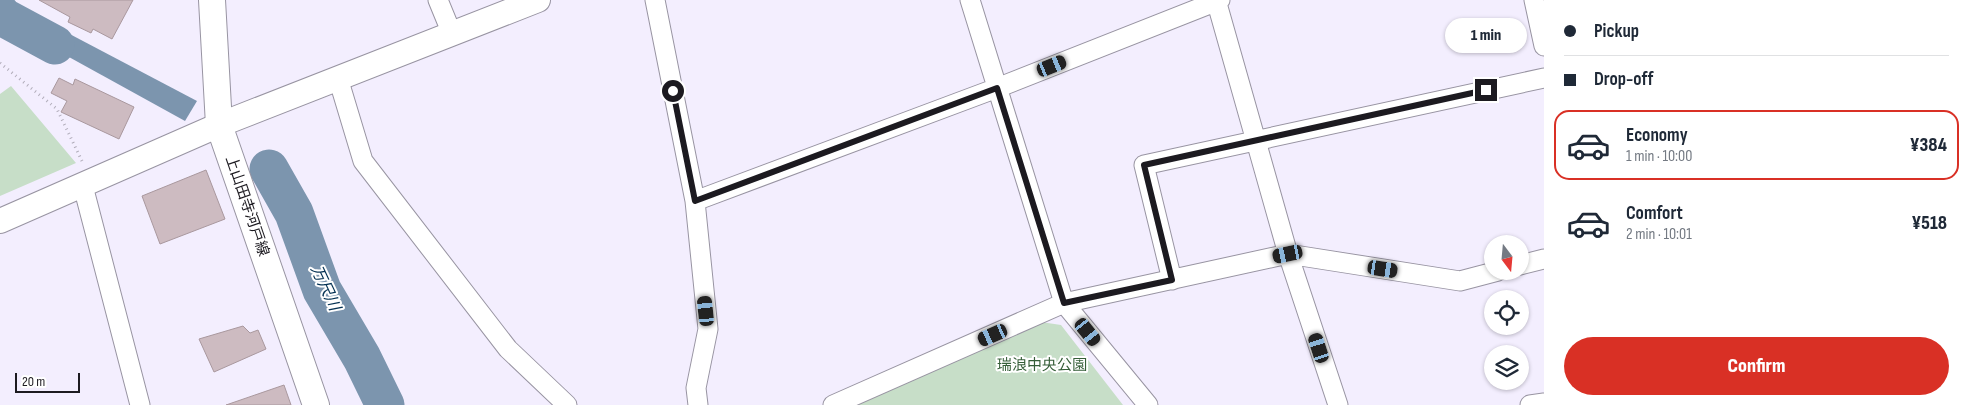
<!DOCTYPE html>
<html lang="en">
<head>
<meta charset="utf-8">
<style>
	body { margin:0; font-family:"Sofia Sans Condensed","Noto Sans JP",sans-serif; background:#f2f2f3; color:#1f2937; height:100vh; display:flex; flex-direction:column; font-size:19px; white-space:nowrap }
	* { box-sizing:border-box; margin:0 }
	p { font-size:16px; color:#747a83 }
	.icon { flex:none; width:28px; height:28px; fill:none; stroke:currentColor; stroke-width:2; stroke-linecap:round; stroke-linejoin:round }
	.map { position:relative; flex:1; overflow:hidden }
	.details { display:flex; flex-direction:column; background:#fff; width:425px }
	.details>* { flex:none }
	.banner { display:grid; align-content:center; height:110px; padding:0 20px; background:#fff }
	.needle { width:32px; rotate:164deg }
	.tools { position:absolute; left:1484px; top:235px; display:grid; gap:10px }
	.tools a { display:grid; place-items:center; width:45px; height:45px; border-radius:50%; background:#fff; box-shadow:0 1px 4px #0004; font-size:25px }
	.scale { position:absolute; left:15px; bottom:12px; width:65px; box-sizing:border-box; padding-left:5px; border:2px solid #1c1a20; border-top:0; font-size:14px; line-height:18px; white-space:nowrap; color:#1c1a20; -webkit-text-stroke:4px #fff; paint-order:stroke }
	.end { position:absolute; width:22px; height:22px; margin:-11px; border:6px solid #1c1a20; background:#fff; box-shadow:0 0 0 2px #fff }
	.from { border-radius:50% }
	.bubble { position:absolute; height:35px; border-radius:18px; background:#fff; box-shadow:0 1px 4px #0004; font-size:16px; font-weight:800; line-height:35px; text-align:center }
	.car { position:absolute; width:15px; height:30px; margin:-15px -8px; border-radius:6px; box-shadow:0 0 4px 1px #0007; background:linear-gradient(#222 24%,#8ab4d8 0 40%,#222 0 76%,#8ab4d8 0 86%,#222 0) }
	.banner b { display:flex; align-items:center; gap:18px; height:48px; font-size:19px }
	.banner b+b { border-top:1px solid #e0e1e3 }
	.banner i { width:12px; height:12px; background:#1f2937 }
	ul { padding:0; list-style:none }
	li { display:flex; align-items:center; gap:15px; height:70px; margin:0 10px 8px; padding:0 10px; border:2px solid transparent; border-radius:15px }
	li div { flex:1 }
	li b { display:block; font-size:19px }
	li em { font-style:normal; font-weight:800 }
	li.on { border-color:#d93025 }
	li>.icon { width:45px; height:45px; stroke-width:1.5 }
	.action { display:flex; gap:10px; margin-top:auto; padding:10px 20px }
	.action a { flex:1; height:58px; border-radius:30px; background:#d93025; color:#fff; font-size:20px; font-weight:800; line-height:58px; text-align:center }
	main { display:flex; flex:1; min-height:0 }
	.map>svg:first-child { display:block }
	.green { fill:#c7dec8 }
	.water { fill:#7c95ae }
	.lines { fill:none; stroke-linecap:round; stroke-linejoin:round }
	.river { stroke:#7c95ae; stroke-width:39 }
	.building { fill:#cdbbc1; stroke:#a9989e }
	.minor-casing { stroke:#9894a2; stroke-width:21 }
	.tertiary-casing { stroke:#9894a2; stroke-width:26 }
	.secondary-casing { stroke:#9894a2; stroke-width:28 }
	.path { stroke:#b2aebb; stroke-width:3; stroke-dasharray:1 4; stroke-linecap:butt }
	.minor { stroke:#fff; stroke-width:19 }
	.tertiary { stroke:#fff; stroke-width:24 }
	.secondary { stroke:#fff; stroke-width:26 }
	.route { stroke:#1c1a20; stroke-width:6 }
	.labels { text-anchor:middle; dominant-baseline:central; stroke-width:4; stroke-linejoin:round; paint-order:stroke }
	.street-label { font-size:15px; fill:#1c1a20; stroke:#fff }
	.park-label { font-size:15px; fill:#355e38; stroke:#fff }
	.water-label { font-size:16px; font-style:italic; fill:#033052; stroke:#fff }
</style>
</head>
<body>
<main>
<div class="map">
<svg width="1544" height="405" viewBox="0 0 1544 405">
	<rect width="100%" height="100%" fill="#f3eefe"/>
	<path class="green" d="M11 86 76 163 0 196V94Z
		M1041 322 1061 325 1123 405H855Z"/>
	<path class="water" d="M0 0H5L197 101 185 121 20 30 0 13Z"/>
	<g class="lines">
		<path class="river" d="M0 13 3 17 55 45
			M269 169 294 213 322 290 362 358 385 405"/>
	</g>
	<path class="building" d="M39 0H133L112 39 93 29 91 33 68 22 70 17Z
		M59 78 73 85 75 79 134 107 119 139 61 112 67 101 51 93Z
		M206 170 225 219 160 244 142 196Z
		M243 326 250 333 258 330 266 349 214 372 199 339Z
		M284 385 291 405H226Z"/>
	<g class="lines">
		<g class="minor-casing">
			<path id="minor" d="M438 0 452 34
				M655 0 695 201 708 329 696 388 698 405
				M970 0 1064 303 1148 405
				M1216 0 1288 254 1338 405
				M1534 0 1544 46
				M338 78 363 161 508 349 567 405
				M83 186 140 405
				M695 201 997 88 1220 0
				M1520 265 1544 259
				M1172 280 1144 165 1544 78
				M833 405 1064 303 1288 254 1460 281 1498 271
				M1530 405 1544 403"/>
		</g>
		<g class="tertiary-casing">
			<path id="tertiary" d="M0 221 219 125 538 0"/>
		</g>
		<g class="secondary-casing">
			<path id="secondary" d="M212 0 219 125 316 405"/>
		</g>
		<path class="path" d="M0 63 57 109 82 161"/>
		<use href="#minor" class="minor"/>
		<use href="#tertiary" class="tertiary"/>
		<use href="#secondary" class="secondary"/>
	</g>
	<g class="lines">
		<path class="route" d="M673 91 695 201 997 88 1064 303 1172 280 1144 165 1486 90"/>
	</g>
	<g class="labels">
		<g class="street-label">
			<text transform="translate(247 206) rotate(71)">上山田寺河戸線</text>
		</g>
		<g class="park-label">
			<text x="1042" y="365">瑞浪中央公園</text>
		</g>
		<g class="water-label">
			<text transform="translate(325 288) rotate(65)">万尺川</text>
		</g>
	</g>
</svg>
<div class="tools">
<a><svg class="needle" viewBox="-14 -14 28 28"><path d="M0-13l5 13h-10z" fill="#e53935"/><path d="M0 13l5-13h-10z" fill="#747a83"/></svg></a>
<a><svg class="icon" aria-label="locate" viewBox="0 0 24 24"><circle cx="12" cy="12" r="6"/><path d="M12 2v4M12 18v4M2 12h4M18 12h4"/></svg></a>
<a><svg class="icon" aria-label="layers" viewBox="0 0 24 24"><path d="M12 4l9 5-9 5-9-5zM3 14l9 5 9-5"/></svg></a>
</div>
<div class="scale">20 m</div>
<i class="end from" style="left:673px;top:91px"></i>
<i class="end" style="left:1486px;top:90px"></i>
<div class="bubble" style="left:1445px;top:18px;width:82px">1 min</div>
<i class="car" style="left:1052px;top:66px;rotate:68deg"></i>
<i class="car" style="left:1288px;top:254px;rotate:258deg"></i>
<i class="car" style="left:1383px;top:269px;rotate:99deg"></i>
<i class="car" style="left:706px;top:311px;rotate:354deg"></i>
<i class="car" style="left:1088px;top:332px;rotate:141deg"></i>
<i class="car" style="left:993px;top:335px;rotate:246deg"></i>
<i class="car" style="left:1319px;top:348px;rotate:342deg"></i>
</div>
<section class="details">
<div class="banner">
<b><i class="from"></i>Pickup</b>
<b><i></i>Drop-off</b>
</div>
<ul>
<li class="on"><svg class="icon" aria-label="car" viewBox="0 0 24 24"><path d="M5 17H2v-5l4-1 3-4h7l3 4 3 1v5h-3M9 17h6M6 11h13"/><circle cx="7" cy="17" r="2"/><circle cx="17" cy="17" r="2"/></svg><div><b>Economy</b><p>1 min · 10:00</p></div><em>¥384</em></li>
<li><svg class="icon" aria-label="car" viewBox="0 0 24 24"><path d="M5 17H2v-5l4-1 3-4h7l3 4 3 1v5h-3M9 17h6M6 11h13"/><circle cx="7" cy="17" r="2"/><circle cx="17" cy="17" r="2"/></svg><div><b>Comfort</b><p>2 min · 10:01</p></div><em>¥518</em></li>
</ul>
<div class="action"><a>Confirm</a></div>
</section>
</main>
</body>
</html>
